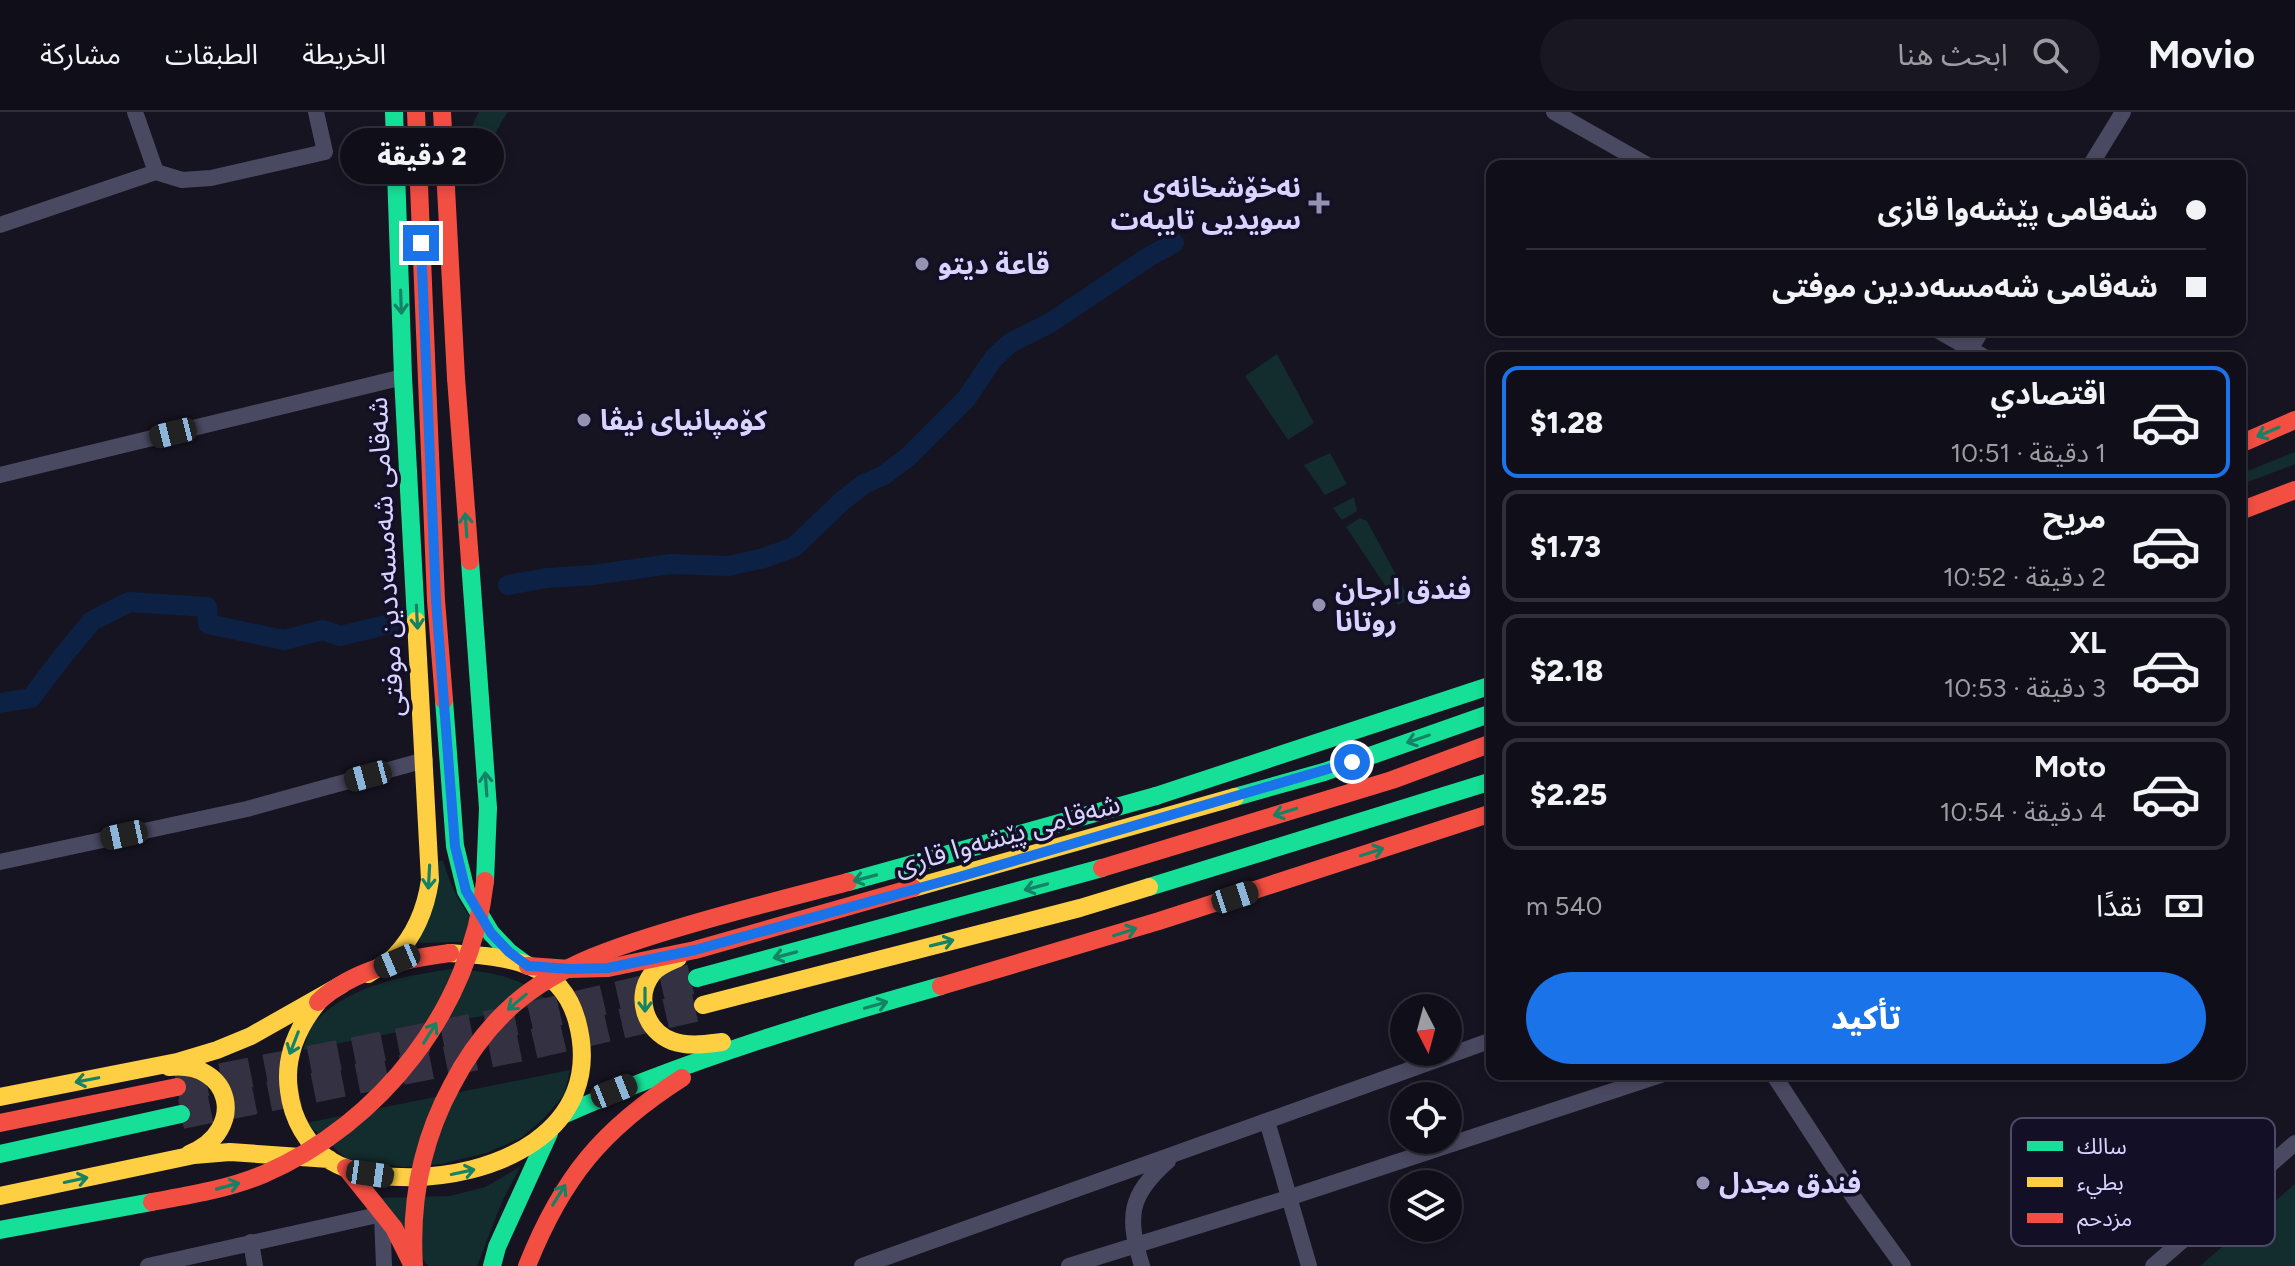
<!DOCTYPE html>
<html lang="ar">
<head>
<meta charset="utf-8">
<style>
	body { margin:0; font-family:Figtree,"Noto Sans Arabic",sans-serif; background:#191822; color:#f1f3f6; direction:rtl; height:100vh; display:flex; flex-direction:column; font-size:30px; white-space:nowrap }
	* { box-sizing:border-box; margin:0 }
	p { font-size:26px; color:#9c9ca2 }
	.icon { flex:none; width:44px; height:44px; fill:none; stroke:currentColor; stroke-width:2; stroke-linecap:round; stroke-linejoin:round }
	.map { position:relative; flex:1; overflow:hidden; direction:ltr }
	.side { position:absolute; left:1486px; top:240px; width:760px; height:728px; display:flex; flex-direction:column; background:#100f19; border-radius:16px; box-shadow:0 4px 12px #0003,0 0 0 2px #302f38; direction:rtl }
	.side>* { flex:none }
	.hud { position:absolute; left:1486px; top:48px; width:760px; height:176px; border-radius:16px; box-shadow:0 4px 12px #0003,0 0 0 2px #302f38; direction:rtl; display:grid; align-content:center; height:176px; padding:0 40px; background:#100f19 }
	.needle { width:52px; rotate:174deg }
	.tools { position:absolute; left:1390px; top:882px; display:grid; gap:16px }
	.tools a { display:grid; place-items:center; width:72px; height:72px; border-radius:50%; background:#100f19; box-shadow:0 4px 12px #0003,0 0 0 2px #302f38; font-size:40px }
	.end { position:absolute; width:36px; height:36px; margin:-18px; border:10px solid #1a73e8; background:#fff; box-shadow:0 0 0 4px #fff }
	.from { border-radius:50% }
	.bubble { position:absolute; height:56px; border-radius:28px; background:#100f19; box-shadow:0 4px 12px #0003,0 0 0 2px #302f38; font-size:26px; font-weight:800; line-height:56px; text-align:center; direction:rtl }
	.car { position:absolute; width:24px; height:48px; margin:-24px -12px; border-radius:10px; box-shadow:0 0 6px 2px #0007; background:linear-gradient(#222 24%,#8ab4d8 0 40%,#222 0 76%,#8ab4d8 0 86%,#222 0) }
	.hud b { display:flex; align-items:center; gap:28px; height:76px; font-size:30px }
	.hud b+b { border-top:2px solid #302f38 }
	.hud i { width:20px; height:20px; background:#f1f3f6 }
	ul { padding:14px 0 0; list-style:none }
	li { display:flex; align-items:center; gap:24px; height:112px; margin:0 16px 12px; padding:0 24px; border:4px solid #302f38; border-radius:16px }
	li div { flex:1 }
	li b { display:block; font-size:30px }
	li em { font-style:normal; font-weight:800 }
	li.current { border-color:#1a73e8 }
	li>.icon { width:72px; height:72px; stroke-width:1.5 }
	.pay { display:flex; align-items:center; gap:20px; height:88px; padding:0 40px; font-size:30px }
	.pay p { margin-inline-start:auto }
	.cta { display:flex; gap:16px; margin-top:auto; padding:16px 40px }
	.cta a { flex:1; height:92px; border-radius:48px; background:#1a73e8; color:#fff; font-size:32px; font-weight:800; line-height:92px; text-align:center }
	header { display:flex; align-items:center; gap:48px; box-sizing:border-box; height:112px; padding:0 40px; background:#100f19; border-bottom:2px solid #302f38 }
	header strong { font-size:38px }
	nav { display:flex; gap:44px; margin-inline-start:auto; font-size:28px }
	.search { width:560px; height:72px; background:#191822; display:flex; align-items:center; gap:20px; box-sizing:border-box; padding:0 28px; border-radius:44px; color:#9c9ca2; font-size:30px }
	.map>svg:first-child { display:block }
	.green { fill:#132c2d }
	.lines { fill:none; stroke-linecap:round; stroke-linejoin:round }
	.canal { stroke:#0d2144; stroke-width:20 }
	.highway-tunnel { stroke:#333142; stroke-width:30; stroke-dasharray:30 15; stroke-linecap:butt }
	.street { stroke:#4a4962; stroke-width:16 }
	.fast { stroke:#16e098; stroke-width:18 }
	.slow { stroke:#ffcf43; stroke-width:18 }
	.jam { stroke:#f24e42; stroke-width:18 }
	.fast-bridge { stroke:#16e098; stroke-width:18 }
	.jam-bridge { stroke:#f24e42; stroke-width:18 }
	.oneway { stroke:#158265 }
	.route { stroke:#1a73e8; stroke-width:10 }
	.poi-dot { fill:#9591b1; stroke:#130f26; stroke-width:3 }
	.labels { text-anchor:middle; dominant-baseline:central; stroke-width:7; stroke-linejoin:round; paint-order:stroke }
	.poi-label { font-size:28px; font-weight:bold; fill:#d9d4ff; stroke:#130f26; text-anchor:start }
	.street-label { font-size:28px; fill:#d9d4ff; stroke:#130f26 }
	.key { fill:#130f26; stroke:#4e4a67; stroke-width:2 }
	.key-label { font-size:22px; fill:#d9d4ff }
</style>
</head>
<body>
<header>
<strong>Movio</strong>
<div class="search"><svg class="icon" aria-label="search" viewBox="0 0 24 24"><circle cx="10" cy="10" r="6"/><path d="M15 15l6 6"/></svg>ابحث هنا</div>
<nav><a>الخريطة</a><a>الطبقات</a><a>مشاركة</a></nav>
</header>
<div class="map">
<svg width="2295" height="1154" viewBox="0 0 2295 1154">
	<rect width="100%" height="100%" fill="#161421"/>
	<path class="green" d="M479 0H508C492 23 489 37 488 65L467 70C465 45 466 22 479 0Z
		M1277 242 1314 311 1288 328 1245 264Z
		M2295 340V352L2240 373V362Z
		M1330 341 1347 372 1325 383 1304 353Z
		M1354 385 1357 399 1342 408 1333 396Z
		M1360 406 1367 409 1409 487 1398 493 1346 415Z
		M439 749H443C453 782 466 803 489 829L419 831Z
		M451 857C493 860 518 863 551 891L303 938C306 929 309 917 315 910 349 873 405 864 451 857Z
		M570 958 564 983 544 1006 521 1026 486 1041 441 1052 403 1055 347 1047 306 1011Z
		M520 1055 502 1090 477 1154H428L378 1086 450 1084 485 1075Z
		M2295 1072V1154H2200Z"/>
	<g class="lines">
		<path class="canal" d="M508 473 547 466 593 463 671 452 728 454 764 446 794 435 842 389 864 372 884 363 908 345 966 287 993 247 1010 231 1050 211 1150 144 1174 131
			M0 591 31 586 62 545 92 509 129 490 207 495 208 512 284 528 323 518 340 524 390 512"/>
		<path class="highway-tunnel" d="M177 975 521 907 697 866
			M181 1002 528 933 703 893"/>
		<path class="street" d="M135 0 156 60
			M1554 0 1649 54
			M2090 54 2123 0
			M0 113 156 60 182 68 211 66 325 40 316 0
			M1937 218 1986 246
			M1970 237 1982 218
			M0 363 403 265
			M0 750 247 697 425 648
			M1773 962 1854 1086 1903 1154
			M1267 1009 1309 1154
			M251 1130 255 1154
			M148 1154 382 1102 384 1154
			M862 1154 1492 928
			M1069 1154 1288 1086 1664 962
			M1142 1154C1127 1105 1128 1084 1168 1049
			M2153 1154 2295 1031"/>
		<path class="fast" d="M394 0 403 265 416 509
			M444 588 455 734 466 779 491 821 509 840 528 854
			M1156 684 1492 573
			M1235 685 1324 660 1492 601
			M1149 775 1492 669
			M697 866 1102 756
			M565 1002C687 948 813 910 941 874
			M0 1042 181 1002
			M0 1118 152 1090
			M492 1154 497 1135 549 1021"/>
		<path class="slow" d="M913 776 1235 685
			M678 846C669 850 658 854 652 862 634 886 646 919 672 929 688 935 706 932 722 930
			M368 862C377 856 388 851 395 844 415 823 426 796 430 768L416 509
			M318 890C297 916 284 945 289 979 292 1006 307 1034 331 1049 351 1061 379 1065 401 1065 492 1068 607 1020 577 909 560 847 505 845 450 841
			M703 893 1080 796 1149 775
			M169 955C232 948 248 1018 189 1042
			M0 985 177 950 217 938 251 924 341 873
			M0 1084 194 1043 230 1040 329 1047"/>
		<path class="jam" d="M416 0 436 488 444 588
			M442 0 456 266
			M2240 332 2295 308
			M2240 399 2295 378
			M1102 756 1392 668 1492 631
			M528 854 570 857 608 856 695 838 913 776
			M941 874 1159 809 1492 701
			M318 890C353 857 404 847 450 841
			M0 1011 177 975
			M346 1056 394 1116 413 1154
			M527 1154C562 1066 602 1017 682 966"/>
		<path class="fast-bridge" d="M470 449 488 696 485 769
			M848 770 1156 684"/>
		<path class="jam-bridge" d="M456 266 470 449
			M152 1090C190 1083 229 1077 264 1062 381 1011 471 897 485 769
			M414 1154C410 1090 421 1030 452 973 468 942 488 915 514 892 560 852 621 833 678 816 734 799 791 785 848 770"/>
	</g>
	<defs><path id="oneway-shaft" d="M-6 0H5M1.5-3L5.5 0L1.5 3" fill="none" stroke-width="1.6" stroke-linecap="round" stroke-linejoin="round" transform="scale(2)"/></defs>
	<g class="oneway">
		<use href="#oneway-shaft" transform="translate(401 190) rotate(88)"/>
		<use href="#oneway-shaft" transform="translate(2268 320) rotate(157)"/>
		<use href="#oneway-shaft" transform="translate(466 413) rotate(-94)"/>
		<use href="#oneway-shaft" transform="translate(417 505) rotate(87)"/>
		<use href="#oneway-shaft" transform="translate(1418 627) rotate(161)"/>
		<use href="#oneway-shaft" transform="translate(486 672) rotate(-94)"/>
		<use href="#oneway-shaft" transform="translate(1285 700) rotate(163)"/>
		<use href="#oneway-shaft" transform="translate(1372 740) rotate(-18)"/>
		<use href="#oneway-shaft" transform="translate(429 765) rotate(93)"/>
		<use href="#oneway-shaft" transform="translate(865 766) rotate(165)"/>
		<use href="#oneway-shaft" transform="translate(1036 775) rotate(165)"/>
		<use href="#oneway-shaft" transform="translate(1125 820) rotate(-18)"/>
		<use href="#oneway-shaft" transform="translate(942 831) rotate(-14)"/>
		<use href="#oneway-shaft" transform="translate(785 843) rotate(165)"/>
		<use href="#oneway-shaft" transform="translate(645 888) rotate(90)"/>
		<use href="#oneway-shaft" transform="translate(517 890) rotate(140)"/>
		<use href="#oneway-shaft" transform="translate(876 893) rotate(-16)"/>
		<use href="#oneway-shaft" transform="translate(430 921) rotate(-58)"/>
		<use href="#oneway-shaft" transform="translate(294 931) rotate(111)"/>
		<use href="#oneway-shaft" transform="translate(87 968) rotate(169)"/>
		<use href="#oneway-shaft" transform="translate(463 1060) rotate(-12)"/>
		<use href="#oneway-shaft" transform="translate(76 1068) rotate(-12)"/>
		<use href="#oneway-shaft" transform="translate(228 1074) rotate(-15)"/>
		<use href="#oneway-shaft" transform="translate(559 1083) rotate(-58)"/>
	</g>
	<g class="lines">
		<path class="route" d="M421 131 436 488 455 734 466 779 491 821 509 840 528 854 570 857 608 856 695 838 959 765 1352 650"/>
	</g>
	<g class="poi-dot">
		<path d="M1315 79h8v8h8v8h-8v8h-8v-8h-8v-8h8z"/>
		<circle cx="922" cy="152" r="8"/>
		<circle cx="584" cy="308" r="8"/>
		<circle cx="1319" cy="493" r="8"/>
		<circle cx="1703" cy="1071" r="8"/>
	</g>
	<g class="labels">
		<g class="poi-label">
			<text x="1301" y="75" text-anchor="end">نەخۆشخانەی<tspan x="1301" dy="32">سویدیی تایبەت</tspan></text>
			<text x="938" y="152">قاعة ديتو</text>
			<text x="600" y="308">کۆمپانیای نیڤا</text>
			<text x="1335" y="477">فندق ارجان<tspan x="1335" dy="32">روتانا</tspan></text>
			<text x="1719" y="1071">فندق مجدل</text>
		</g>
		<g class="street-label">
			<text transform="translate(385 445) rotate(-93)">شەقامی شەمسەددین موفتی</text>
			<text transform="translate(1007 722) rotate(-16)">شەقامی پێشەوا قازی</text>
		</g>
	</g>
	<rect x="2011" y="1006" width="264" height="128" rx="12" class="key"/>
	<rect x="2027" y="1029" width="36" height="10" fill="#16e098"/>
	<rect x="2027" y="1065" width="36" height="10" fill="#ffcf43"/>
	<rect x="2027" y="1101" width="36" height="10" fill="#f24e42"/>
	<g class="key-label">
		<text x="2077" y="1042">سالك</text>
		<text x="2077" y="1078">بطيء</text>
		<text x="2077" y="1114">مزدحم</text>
	</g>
</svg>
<div class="tools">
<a><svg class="needle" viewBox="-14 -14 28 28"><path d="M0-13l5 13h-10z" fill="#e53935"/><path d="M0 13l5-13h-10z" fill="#9c9ca2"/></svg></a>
<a><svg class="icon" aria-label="locate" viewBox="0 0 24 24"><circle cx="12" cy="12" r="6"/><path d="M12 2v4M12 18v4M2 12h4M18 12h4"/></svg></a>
<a><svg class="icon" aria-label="layers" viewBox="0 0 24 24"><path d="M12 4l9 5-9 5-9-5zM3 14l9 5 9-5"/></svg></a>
</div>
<i class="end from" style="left:1352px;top:650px"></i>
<i class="end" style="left:421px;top:131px"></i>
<div class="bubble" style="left:340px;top:16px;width:164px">2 دقيقة</div>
<i class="car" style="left:173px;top:321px;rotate:256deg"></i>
<i class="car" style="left:368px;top:664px;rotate:255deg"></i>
<i class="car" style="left:124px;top:723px;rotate:258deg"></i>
<i class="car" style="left:1235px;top:785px;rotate:72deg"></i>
<i class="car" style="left:397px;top:849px;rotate:247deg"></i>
<i class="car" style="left:614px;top:979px;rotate:68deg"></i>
<i class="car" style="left:370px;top:1062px;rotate:98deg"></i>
<div class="hud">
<b><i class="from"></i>شەقامی پێشەوا قازی</b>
<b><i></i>شەقامی شەمسەددین موفتی</b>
</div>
<section class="side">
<ul>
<li class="current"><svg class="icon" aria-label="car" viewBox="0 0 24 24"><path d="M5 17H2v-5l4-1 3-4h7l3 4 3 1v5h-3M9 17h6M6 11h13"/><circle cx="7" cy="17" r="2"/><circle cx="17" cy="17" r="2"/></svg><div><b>اقتصادي</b><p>1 دقيقة · 10:51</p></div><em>$1.28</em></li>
<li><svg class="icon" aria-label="car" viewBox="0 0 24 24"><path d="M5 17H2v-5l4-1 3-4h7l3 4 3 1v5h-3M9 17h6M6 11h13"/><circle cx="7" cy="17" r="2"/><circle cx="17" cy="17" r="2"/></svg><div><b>مريح</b><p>2 دقيقة · 10:52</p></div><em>$1.73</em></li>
<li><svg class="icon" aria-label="car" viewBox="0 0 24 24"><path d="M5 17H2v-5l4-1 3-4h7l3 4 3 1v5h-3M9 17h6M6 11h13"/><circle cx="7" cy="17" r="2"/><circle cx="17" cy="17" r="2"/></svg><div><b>XL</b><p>3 دقيقة · 10:53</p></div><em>$2.18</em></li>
<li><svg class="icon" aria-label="car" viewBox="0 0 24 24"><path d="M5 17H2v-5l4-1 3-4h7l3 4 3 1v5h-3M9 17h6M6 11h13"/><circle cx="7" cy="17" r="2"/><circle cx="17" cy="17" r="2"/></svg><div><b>Moto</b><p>4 دقيقة · 10:54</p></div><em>$2.25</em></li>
</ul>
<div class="pay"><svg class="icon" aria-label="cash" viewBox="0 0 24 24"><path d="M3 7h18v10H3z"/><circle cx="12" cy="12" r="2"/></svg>نقدًا<p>540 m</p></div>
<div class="cta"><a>تأكيد</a></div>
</section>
</div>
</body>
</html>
